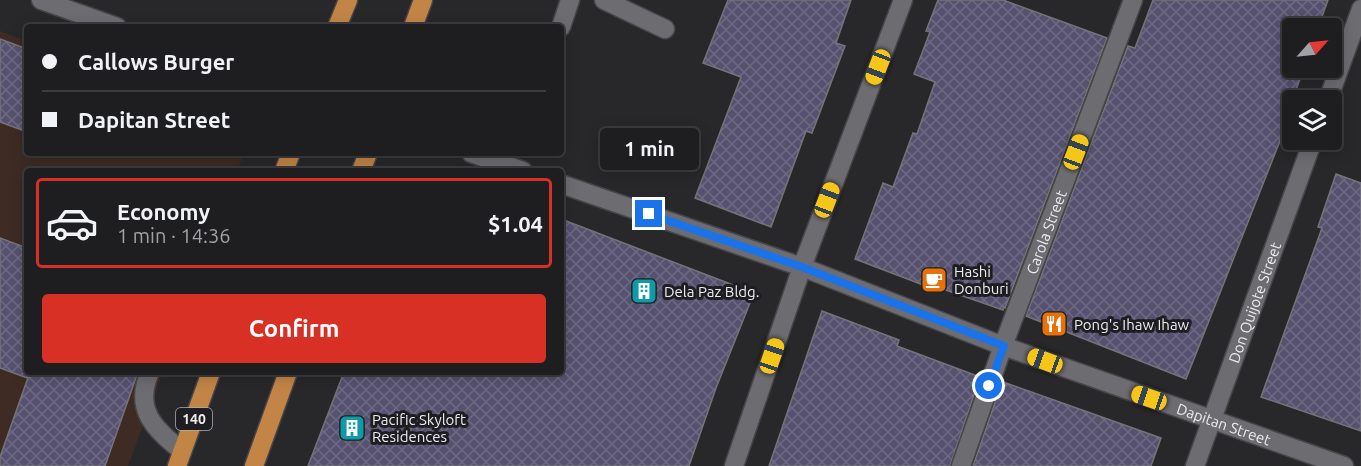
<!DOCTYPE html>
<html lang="en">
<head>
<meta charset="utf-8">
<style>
	body { margin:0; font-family:Ubuntu,sans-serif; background:#262729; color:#f1f3f6; height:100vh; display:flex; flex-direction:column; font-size:22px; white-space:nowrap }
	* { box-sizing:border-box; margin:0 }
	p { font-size:20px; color:#a1a2a5 }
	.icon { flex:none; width:33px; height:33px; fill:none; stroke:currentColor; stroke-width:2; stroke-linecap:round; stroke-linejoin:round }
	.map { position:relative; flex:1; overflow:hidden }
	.details { position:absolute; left:24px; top:168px; width:540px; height:207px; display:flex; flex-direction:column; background:#1e1e20; border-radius:6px; box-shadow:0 3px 15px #0003,0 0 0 2px #3c3c3e }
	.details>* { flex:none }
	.hud { position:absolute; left:24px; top:24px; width:540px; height:132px; border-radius:6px; box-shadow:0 3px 15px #0003,0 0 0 2px #3c3c3e; display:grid; align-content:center; height:132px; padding:0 18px; background:#1e1e20 }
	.needle { width:39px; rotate:63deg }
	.controls { position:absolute; left:1282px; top:18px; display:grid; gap:12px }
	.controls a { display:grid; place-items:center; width:60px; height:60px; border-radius:6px; background:#1e1e20; box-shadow:0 3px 15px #0003,0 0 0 2px #3c3c3e; font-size:30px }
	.end { position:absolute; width:27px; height:27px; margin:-14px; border:8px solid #1a73e8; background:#fff; box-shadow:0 0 0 3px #fff }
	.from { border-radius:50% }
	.bubble { position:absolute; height:42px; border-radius:6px; background:#1e1e20; box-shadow:0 3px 15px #0003,0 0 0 2px #3c3c3e; font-size:20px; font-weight:700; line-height:42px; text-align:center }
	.car { position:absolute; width:18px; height:36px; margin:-18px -9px; border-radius:8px; box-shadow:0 0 4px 2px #0007; background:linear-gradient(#f5c518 24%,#345 0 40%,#f5c518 0 76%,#345 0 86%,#f5c518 0) }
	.hud b { display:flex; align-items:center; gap:21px; height:57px; font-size:22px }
	.hud b+b { border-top:2px solid #3c3c3e }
	.hud i { width:15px; height:15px; background:#f1f3f6 }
	ul { padding:10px 0 0; list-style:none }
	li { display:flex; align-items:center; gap:18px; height:90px; margin:0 12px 9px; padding:0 6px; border:3px solid transparent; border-radius:6px }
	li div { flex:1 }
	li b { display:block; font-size:22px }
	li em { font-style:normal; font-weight:700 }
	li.selected { border-color:#d93025 }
	li>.icon { width:54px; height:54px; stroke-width:1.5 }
	.primary-button { display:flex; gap:12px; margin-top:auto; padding:12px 18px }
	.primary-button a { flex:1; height:69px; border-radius:6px; background:#d93025; color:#fff; font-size:24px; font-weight:700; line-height:69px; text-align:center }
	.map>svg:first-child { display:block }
	.education { fill:#3d2b24 }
	.building { fill:url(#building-cross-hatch); stroke:#747478; stroke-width:1.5 }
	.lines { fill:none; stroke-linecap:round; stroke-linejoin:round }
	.minor-casing { stroke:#464548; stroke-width:21 }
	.major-casing { stroke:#464548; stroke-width:21 }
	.minor { stroke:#6d6c71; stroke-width:18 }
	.major { stroke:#c38546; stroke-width:18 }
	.route { stroke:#1a73e8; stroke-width:8 }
	.labels { text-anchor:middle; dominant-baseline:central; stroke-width:6; stroke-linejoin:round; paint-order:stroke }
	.shield { fill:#1e1e22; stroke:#aeaeb1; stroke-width:1.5 }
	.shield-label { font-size:14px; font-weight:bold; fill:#ececee }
	.street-label { font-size:15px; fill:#ececee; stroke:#1e1e22 }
	.poi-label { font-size:15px; fill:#ececee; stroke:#1e1e22; text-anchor:start }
</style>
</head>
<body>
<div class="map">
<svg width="1361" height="466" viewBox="0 0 1361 466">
	<defs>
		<pattern id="building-cross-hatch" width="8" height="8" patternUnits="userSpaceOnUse" patternTransform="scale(1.5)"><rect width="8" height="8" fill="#56516f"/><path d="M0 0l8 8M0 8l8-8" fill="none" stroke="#6e6a84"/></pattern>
	</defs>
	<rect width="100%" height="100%" fill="#28282b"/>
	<path class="education" d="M0 31 27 41V153H244L237 171H27V372H163L128 466H0Z"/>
	<path class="building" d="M728 0H851L836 43 845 46 812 133 806 131 771 227 695 198 741 77 703 63Z
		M938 0H1003L1107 38 1005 308 1004 307 1003 310 940 288 939 291 855 259 883 183 893 187 913 133 917 134 935 82 914 74 930 32 926 31Z
		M1153 0H1328L1318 28H1293V68H1304L1293 98V108L1186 379 1026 316 1128 46 1135 48Z
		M0 39 27 49V132L0 122Z
		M1336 174 1361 183V431L1261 397 1322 228 1318 227Z
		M561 219 754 293 716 388 689 466H308L344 372H561Z
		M0 238 27 248V378L0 368Z
		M822 311 899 340 897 346 980 377 950 466H769Z
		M30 372H138L105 466H0V457Z
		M1006 383 1161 438 1151 466H973L1001 385 1005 386Z"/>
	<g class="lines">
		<g class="minor-casing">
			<g id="minor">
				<path d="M41 0 117 27"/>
				<path d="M604 0 665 29"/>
				<path d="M561 27 570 0"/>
				<path d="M1328 100 1361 9"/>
				<path d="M471 153 523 171"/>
				<path id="s1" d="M561 184 802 267 1003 346 1344 466"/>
				<path d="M150 372C133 410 155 429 182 451"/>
				<path d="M734 466 802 267 903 0"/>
				<path id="s2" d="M961 466 1003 346 1133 0"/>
				<path id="s3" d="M1195 466 1313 140"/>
			</g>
		</g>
		<g class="major-casing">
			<path id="major" d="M337 27 348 0
				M413 27 423 0
				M284 171 291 153
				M361 171 368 153
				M177 466 211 372
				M254 466 288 372"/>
		</g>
		<use href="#minor" class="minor"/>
		<use href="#major" class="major"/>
	</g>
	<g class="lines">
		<path class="route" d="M649 214 802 267 1004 346 989 386"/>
	</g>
	<defs>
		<g id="cafe-square" transform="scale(1.35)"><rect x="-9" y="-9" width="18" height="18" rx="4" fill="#e8710a" stroke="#1e1e22"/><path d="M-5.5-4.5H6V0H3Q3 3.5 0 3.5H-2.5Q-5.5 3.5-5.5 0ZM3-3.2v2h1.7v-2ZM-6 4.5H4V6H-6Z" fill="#fff"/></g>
		<g id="building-square" transform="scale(1.35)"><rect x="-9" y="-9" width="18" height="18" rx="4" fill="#0f9aa8" stroke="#1e1e22"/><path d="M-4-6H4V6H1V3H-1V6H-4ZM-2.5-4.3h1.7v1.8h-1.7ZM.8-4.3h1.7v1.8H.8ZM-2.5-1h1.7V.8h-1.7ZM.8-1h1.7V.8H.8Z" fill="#fff"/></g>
		<g id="restaurant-square" transform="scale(1.35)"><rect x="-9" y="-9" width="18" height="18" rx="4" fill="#e8710a" stroke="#1e1e22"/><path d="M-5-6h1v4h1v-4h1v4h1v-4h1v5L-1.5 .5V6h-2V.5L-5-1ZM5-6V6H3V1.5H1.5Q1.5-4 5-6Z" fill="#fff"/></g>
	</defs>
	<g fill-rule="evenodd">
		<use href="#cafe-square" x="934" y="280"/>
		<use href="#building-square" x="644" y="291"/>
		<use href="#restaurant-square" x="1054" y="324"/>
		<use href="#building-square" x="352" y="428"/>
	</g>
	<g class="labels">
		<rect class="shield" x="176" y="408" width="36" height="22" rx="4.5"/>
		<g class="shield-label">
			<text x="194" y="419">140</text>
		</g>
		<g class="street-label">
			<text stroke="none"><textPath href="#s2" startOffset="249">Carola Street</textPath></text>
			<text stroke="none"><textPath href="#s3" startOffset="174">Don Quijote Street</textPath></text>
			<text stroke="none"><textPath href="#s1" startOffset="705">Dapitan Street</textPath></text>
		</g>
		<g class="poi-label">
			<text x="954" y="271">Hashi<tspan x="954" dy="17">Donburi</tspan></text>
			<text x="664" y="291">Dela Paz Bldg.</text>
			<text x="1074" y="324">Pong's Ihaw Ihaw</text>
			<text x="372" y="419">Pacific Skyloft<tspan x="372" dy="17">Residences</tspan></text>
		</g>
	</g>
</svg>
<div class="controls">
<a><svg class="needle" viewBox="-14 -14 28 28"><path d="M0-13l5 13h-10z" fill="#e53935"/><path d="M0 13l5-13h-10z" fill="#a1a2a5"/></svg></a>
<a><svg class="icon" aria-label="layers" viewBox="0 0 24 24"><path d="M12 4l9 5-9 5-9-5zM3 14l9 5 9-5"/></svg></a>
</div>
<i class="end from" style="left:989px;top:386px"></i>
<i class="end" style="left:649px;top:214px"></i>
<div class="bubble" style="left:600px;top:128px;width:99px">1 min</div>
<i class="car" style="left:878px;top:67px;rotate:201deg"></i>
<i class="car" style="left:1076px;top:152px;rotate:21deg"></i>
<i class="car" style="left:827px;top:200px;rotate:21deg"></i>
<i class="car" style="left:772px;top:356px;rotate:19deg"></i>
<i class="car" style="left:1045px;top:361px;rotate:290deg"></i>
<i class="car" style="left:1149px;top:398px;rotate:289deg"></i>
<div class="hud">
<b><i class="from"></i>Callows Burger</b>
<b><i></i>Dapitan Street</b>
</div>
<section class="details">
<ul>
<li class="selected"><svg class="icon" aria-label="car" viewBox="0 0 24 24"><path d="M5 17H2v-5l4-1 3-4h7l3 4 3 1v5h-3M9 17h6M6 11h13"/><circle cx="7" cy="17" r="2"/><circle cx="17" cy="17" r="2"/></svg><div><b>Economy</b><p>1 min · 14:36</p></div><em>$1.04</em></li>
</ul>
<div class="primary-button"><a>Confirm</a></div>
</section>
</div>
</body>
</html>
